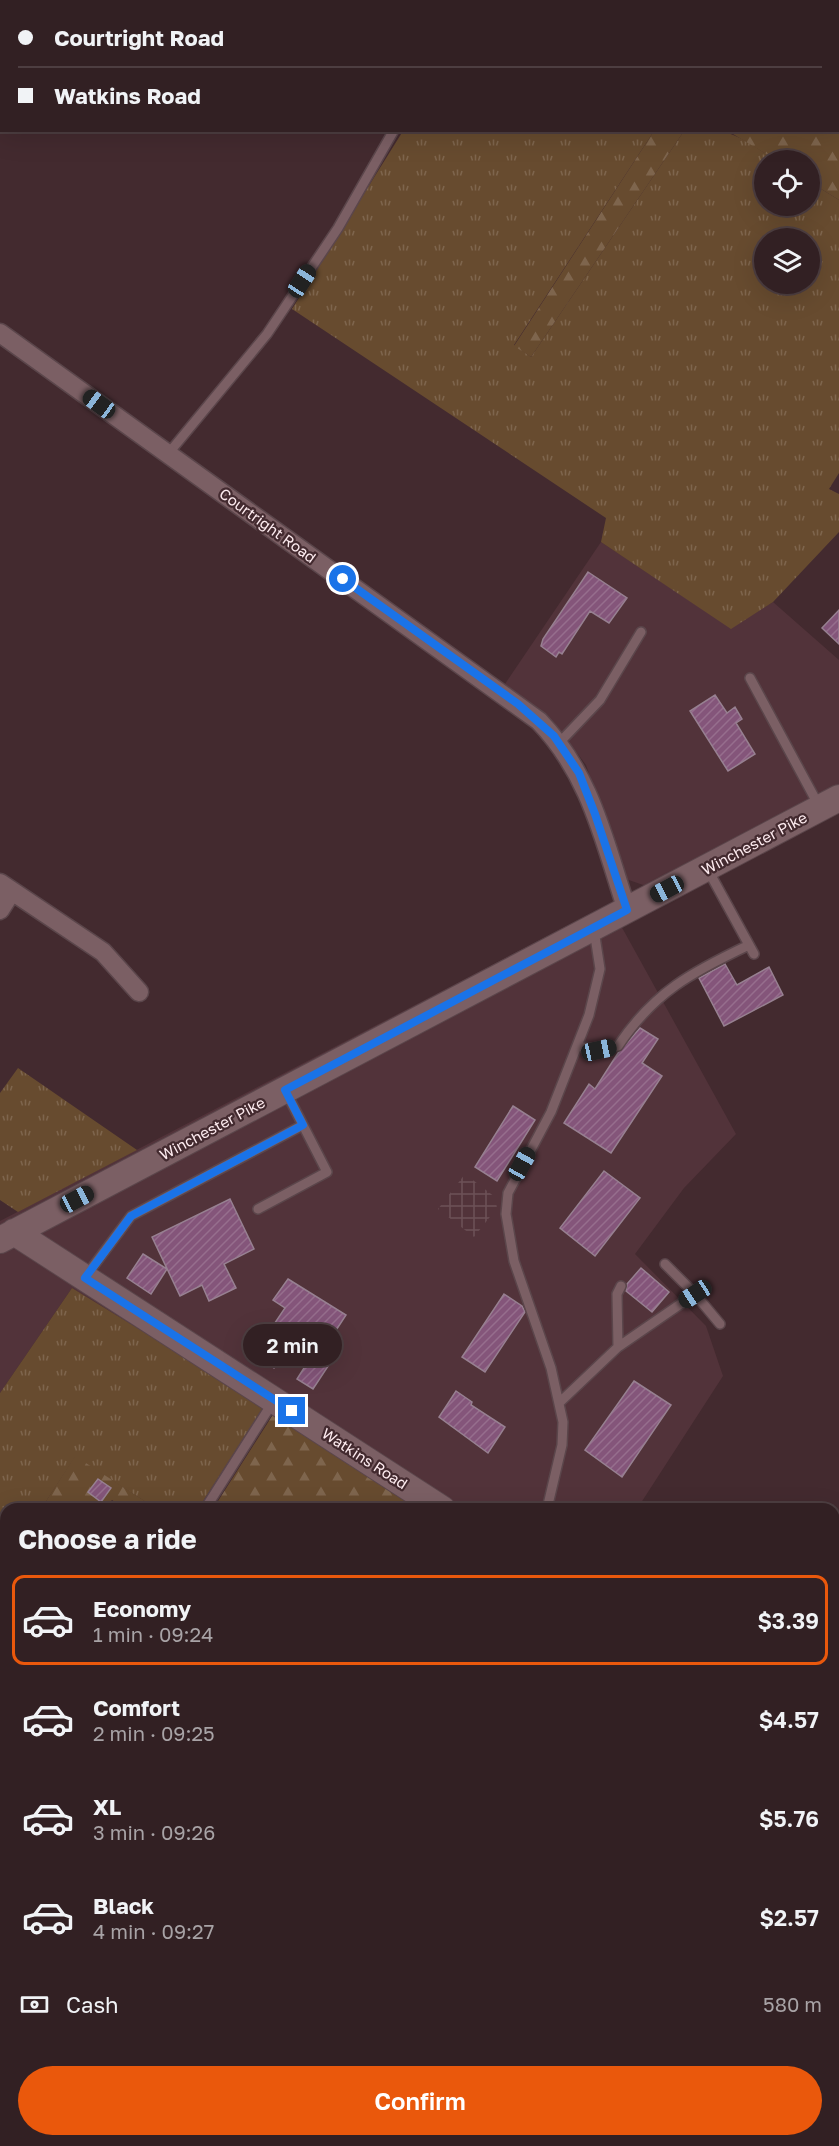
<!DOCTYPE html>
<html lang="en">
<head>
<meta charset="utf-8">
<style>
	body { margin:0; font-family:"Golos Text",sans-serif; background:#3a282b; color:#f1f3f6; height:100vh; display:flex; flex-direction:column; font-size:22px; white-space:nowrap }
	* { box-sizing:border-box; margin:0 }
	p { font-size:20px; color:#a8a3a6 }
	.icon { flex:none; width:33px; height:33px; fill:none; stroke:currentColor; stroke-width:2; stroke-linecap:round; stroke-linejoin:round }
	.map { position:relative; flex:1; overflow:hidden }
	.drawer { position:absolute; left:0px; top:1503px; width:840px; height:644px; display:flex; flex-direction:column; background:#322023; border-radius:18px 18px 0 0; box-shadow:0 6px 24px #0002,0 0 0 2px #4d3e41 }
	.drawer>* { flex:none }
	.top-card { position:absolute; left:0px; top:0px; width:840px; height:132px; box-shadow:0 6px 24px #0002,0 0 0 2px #4d3e41; display:grid; align-content:center; height:132px; padding:0 18px; background:#322023 }
	.tools { position:absolute; left:754px; top:150px; display:grid; gap:12px }
	.tools a { display:grid; place-items:center; width:66px; height:66px; border-radius:50%; background:#322023; box-shadow:0 6px 24px #0002,0 0 0 2px #4d3e41; font-size:30px }
	.end { position:absolute; width:27px; height:27px; margin:-14px; border:8px solid #1a73e8; background:#fff; box-shadow:0 0 0 3px #fff }
	.from { border-radius:50% }
	.bubble { position:absolute; height:42px; border-radius:21px; background:#322023; box-shadow:0 6px 24px #0002,0 0 0 2px #4d3e41; font-size:20px; font-weight:600; line-height:42px; text-align:center }
	.car { position:absolute; width:18px; height:36px; margin:-18px -9px; border-radius:8px; box-shadow:0 0 4px 2px #0007; background:linear-gradient(#222 24%,#8ab4d8 0 40%,#222 0 76%,#8ab4d8 0 86%,#222 0) }
	.top-card b { display:flex; align-items:center; gap:21px; height:57px; font-size:22px }
	.top-card b+b { border-top:2px solid #4d3e41 }
	.top-card i { width:15px; height:15px; background:#f1f3f6 }
	ul { padding:0; list-style:none }
	li { display:flex; align-items:center; gap:18px; height:90px; margin:0 12px 9px; padding:0 6px; border:3px solid transparent; border-radius:12px }
	li div { flex:1 }
	li b { display:block; font-size:22px }
	li em { font-style:normal; font-weight:600 }
	li.current { border-color:#ea580c }
	li>.icon { width:54px; height:54px; stroke-width:1.5 }
	h2 { padding:0 18px; font-size:27px; line-height:72px }
	.pay { display:flex; align-items:center; gap:15px; height:66px; padding:0 18px; font-size:22px }
	.pay p { margin-inline-start:auto }
	.primary-button { display:flex; gap:12px; margin-top:auto; padding:12px 18px }
	.primary-button a { flex:1; height:69px; border-radius:36px; background:#ea580c; color:#fff; font-size:24px; font-weight:600; line-height:69px; text-align:center }
	.map>svg:first-child { display:block }
	.built { fill:#52333a }
	.industrial { fill:url(#industrial-grid) }
	.grass { fill:url(#grass-tufts); fill-rule:evenodd }
	.forest { fill:url(#forest-firs) }
	.building { fill:url(#building-hatch); stroke:#978091; stroke-width:1.5 }
	.lines { fill:none; stroke-linecap:round; stroke-linejoin:round }
	.lane-casing { stroke:#5b464b; stroke-width:12 }
	.street-casing { stroke:#5b464b; stroke-width:21 }
	.secondary-casing { stroke:#5b464b; stroke-width:28 }
	.lane { stroke:#7b5f64; stroke-width:9 }
	.street { stroke:#7b5f64; stroke-width:18 }
	.secondary { stroke:#7b5f64; stroke-width:26 }
	.route { stroke:#1a73e8; stroke-width:8 }
	.labels { text-anchor:middle; dominant-baseline:central; stroke-width:4.5; stroke-linejoin:round; paint-order:stroke }
	.street-label { font-size:15px; fill:#fdebef; stroke:#432a2f }
</style>
</head>
<body>
<div class="map">
<svg width="839" height="2146" viewBox="0 0 839 2146">
	<defs>
		<pattern id="industrial-grid" width="8" height="8" patternUnits="userSpaceOnUse" patternTransform="scale(1.5)"><rect width="8" height="8" fill="#52333a"/><path d="M0 4h8M4 0v8" fill="none" stroke="#6c5157"/></pattern>
		<pattern id="grass-tufts" width="24" height="20" patternUnits="userSpaceOnUse" patternTransform="scale(1.5)"><rect width="24" height="20" fill="#674b2f"/><path d="M3 7l-1-3M5 7V3M7 7l1-3M15 17l-1-3M17 17v-4M19 17l1-3" fill="none" stroke="#7e654d"/></pattern>
		<pattern id="forest-firs" width="22" height="20" patternUnits="userSpaceOnUse" patternTransform="scale(1.5)"><rect width="22" height="20" fill="#674b2f"/><path d="M5 1l3.5 6h-7zM16 11l3.5 6h-7z" fill="#7e654d"/></pattern>
		<pattern id="building-hatch" width="6" height="6" patternUnits="userSpaceOnUse" patternTransform="scale(1.5)"><rect width="6" height="6" fill="#84557a"/><path d="M-1 1l2-2M0 6l6-6M5 7l2-2" fill="none" stroke="#966e8d"/></pattern>
	</defs>
	<rect width="100%" height="100%" fill="#432a2f"/>
	<path class="built" d="M601 542 731 628 773 602 839 660V786L646 886 626 879 586 765 553 721 505 684Z
		M609 904 736 1134 684 1188 635 1254 706 1326 723 1376 637 1509H425L72 1288 0 1393V1221Z"/>
	<path class="industrial" d="M465 1174 495 1197 497 1208 474 1237 438 1209Z"/>
	<path class="grass" d="M0 0H51L2 2 0 64Z
		M403 131H654L514 345 531 357 682 134C724 121 743 140 776 160H765V206H810V182L839 200V473L829 489 839 494V532L773 602 731 629 601 542 606 518 292 309ZM765 238H810V284H765Z
		M18 1068 137 1150 18 1212 0 1200V1093Z
		M72 1288 264 1406 198 1509H157L75 1457 41 1509H6V1561L0 1570V1393Z
		M834 1816 839 1824V2012L834 2010Z"/>
	<path class="forest" d="M744 0H839V200L810 182V160H776L728 131 838 130V2Z
		M654 131H693L682 134 531 357 514 346Z
		M274 1413 425 1509H213Z
		M75 1456 157 1509H125L112 1500 104 1509H41Z
		M6 1561V1590L0 1600V1570Z
		M834 2010 839 2012V2146H10L0 2139V2053L6 2058V2140H834Z"/>
	<path class="building" d="M588 572 627 598 609 623 590 611 562 654 559 652 556 657 541 646 543 639Z
		M839 610V644L822 628Z
		M715 695 727 713 735 707 742 719 736 723 755 754 728 771 690 711Z
		M725 964 737 985 769 967 783 995 724 1026 699 978Z
		M640 1028 658 1039 642 1063 662 1076 611 1153 564 1123 589 1084 595 1089 618 1053Z
		M513 1106 535 1120 497 1181 475 1167Z
		M604 1171 640 1198 595 1256 560 1228Z
		M230 1199 254 1249 224 1264 236 1288 209 1301 202 1285 180 1296 152 1237Z
		M143 1254 167 1269 151 1294 127 1278Z
		M641 1268 669 1292 652 1312 626 1291 627 1284Z
		M288 1279 346 1315 327 1344 338 1351 313 1389 297 1379 313 1354 293 1341 274 1368 254 1354 285 1308 273 1300Z
		M504 1294 522 1306 525 1312 485 1372 462 1357Z
		M634 1381 671 1405 622 1477 585 1450Z
		M456 1391 472 1402 471 1405 505 1427 488 1453 439 1417Z
		M98 1479 111 1488 101 1502 88 1492Z"/>
	<g class="lines">
		<g class="lane-casing">
			<path id="lane" d="M421 0 425 2
				M466 2 467 0
				M168 454 267 334 338 228 394 130
				M750 678 819 806
				M559 743 600 700 641 632
				M708 870 754 954
				M577 1046 599 1050 618 1046C654 992 692 972 749 945
				M258 1209 327 1172 286 1092
				M86 1276 131 1216 303 1125
				M695 1294 720 1324
				M618 1347 695 1294 665 1264
				M559 1403 618 1347 617 1294 621 1286
				M205 1509 273 1402
				M547 1509 562 1445 563 1422 551 1368 514 1261 506 1214 508 1193 551 1112 589 1015 600 969 594 930"/>
		</g>
		<g class="street-casing">
			<path id="street" d="M0 333 539 721C591 775 604 841 627 910
				M0 883 103 952 139 992
				M0 910 12 891"/>
		</g>
		<g class="secondary-casing">
			<path id="secondary" d="M14 1232 442 1509
				M0 1240 839 798
				M834 1767 839 1770"/>
		</g>
		<use href="#lane" class="lane"/>
		<use href="#street" class="street"/>
		<use href="#secondary" class="secondary"/>
	</g>
	<g class="lines">
		<path class="route" d="M292 1411 85 1278 131 1216 303 1125 285 1090 627 910 595 814 579 773 554 736 518 704 343 579"/>
	</g>
	<g class="labels">
		<g class="street-label">
			<text transform="translate(268 525) rotate(36)">Courtright Road</text>
			<text transform="translate(754 843) rotate(-28)">Winchester Pike</text>
			<text transform="translate(212 1128) rotate(-28)">Winchester Pike</text>
			<text transform="translate(365 1458) rotate(33)">Watkins Road</text>
		</g>
	</g>
</svg>
<div class="tools">
<a><svg class="icon" aria-label="locate" viewBox="0 0 24 24"><circle cx="12" cy="12" r="6"/><path d="M12 2v4M12 18v4M2 12h4M18 12h4"/></svg></a>
<a><svg class="icon" aria-label="layers" viewBox="0 0 24 24"><path d="M12 4l9 5-9 5-9-5zM3 14l9 5 9-5"/></svg></a>
</div>
<i class="end from" style="left:343px;top:579px"></i>
<i class="end" style="left:292px;top:1411px"></i>
<div class="bubble" style="left:243px;top:1324px;width:99px">2 min</div>
<i class="car" style="left:302px;top:281px;rotate:33deg"></i>
<i class="car" style="left:99px;top:404px;rotate:306deg"></i>
<i class="car" style="left:667px;top:889px;rotate:242deg"></i>
<i class="car" style="left:599px;top:1050px;rotate:78deg"></i>
<i class="car" style="left:522px;top:1164px;rotate:29deg"></i>
<i class="car" style="left:77px;top:1199px;rotate:62deg"></i>
<i class="car" style="left:695px;top:1294px;rotate:237deg"></i>
<div class="top-card">
<b><i class="from"></i>Courtright Road</b>
<b><i></i>Watkins Road</b>
</div>
<section class="drawer">
<h2>Choose a ride</h2>
<ul>
<li class="current"><svg class="icon" aria-label="car" viewBox="0 0 24 24"><path d="M5 17H2v-5l4-1 3-4h7l3 4 3 1v5h-3M9 17h6M6 11h13"/><circle cx="7" cy="17" r="2"/><circle cx="17" cy="17" r="2"/></svg><div><b>Economy</b><p>1 min · 09:24</p></div><em>$3.39</em></li>
<li><svg class="icon" aria-label="car" viewBox="0 0 24 24"><path d="M5 17H2v-5l4-1 3-4h7l3 4 3 1v5h-3M9 17h6M6 11h13"/><circle cx="7" cy="17" r="2"/><circle cx="17" cy="17" r="2"/></svg><div><b>Comfort</b><p>2 min · 09:25</p></div><em>$4.57</em></li>
<li><svg class="icon" aria-label="car" viewBox="0 0 24 24"><path d="M5 17H2v-5l4-1 3-4h7l3 4 3 1v5h-3M9 17h6M6 11h13"/><circle cx="7" cy="17" r="2"/><circle cx="17" cy="17" r="2"/></svg><div><b>XL</b><p>3 min · 09:26</p></div><em>$5.76</em></li>
<li><svg class="icon" aria-label="car" viewBox="0 0 24 24"><path d="M5 17H2v-5l4-1 3-4h7l3 4 3 1v5h-3M9 17h6M6 11h13"/><circle cx="7" cy="17" r="2"/><circle cx="17" cy="17" r="2"/></svg><div><b>Black</b><p>4 min · 09:27</p></div><em>$2.57</em></li>
</ul>
<div class="pay"><svg class="icon" aria-label="cash" viewBox="0 0 24 24"><path d="M3 7h18v10H3z"/><circle cx="12" cy="12" r="2"/></svg>Cash<p>580 m</p></div>
<div class="primary-button"><a>Confirm</a></div>
</section>
</div>
</body>
</html>
